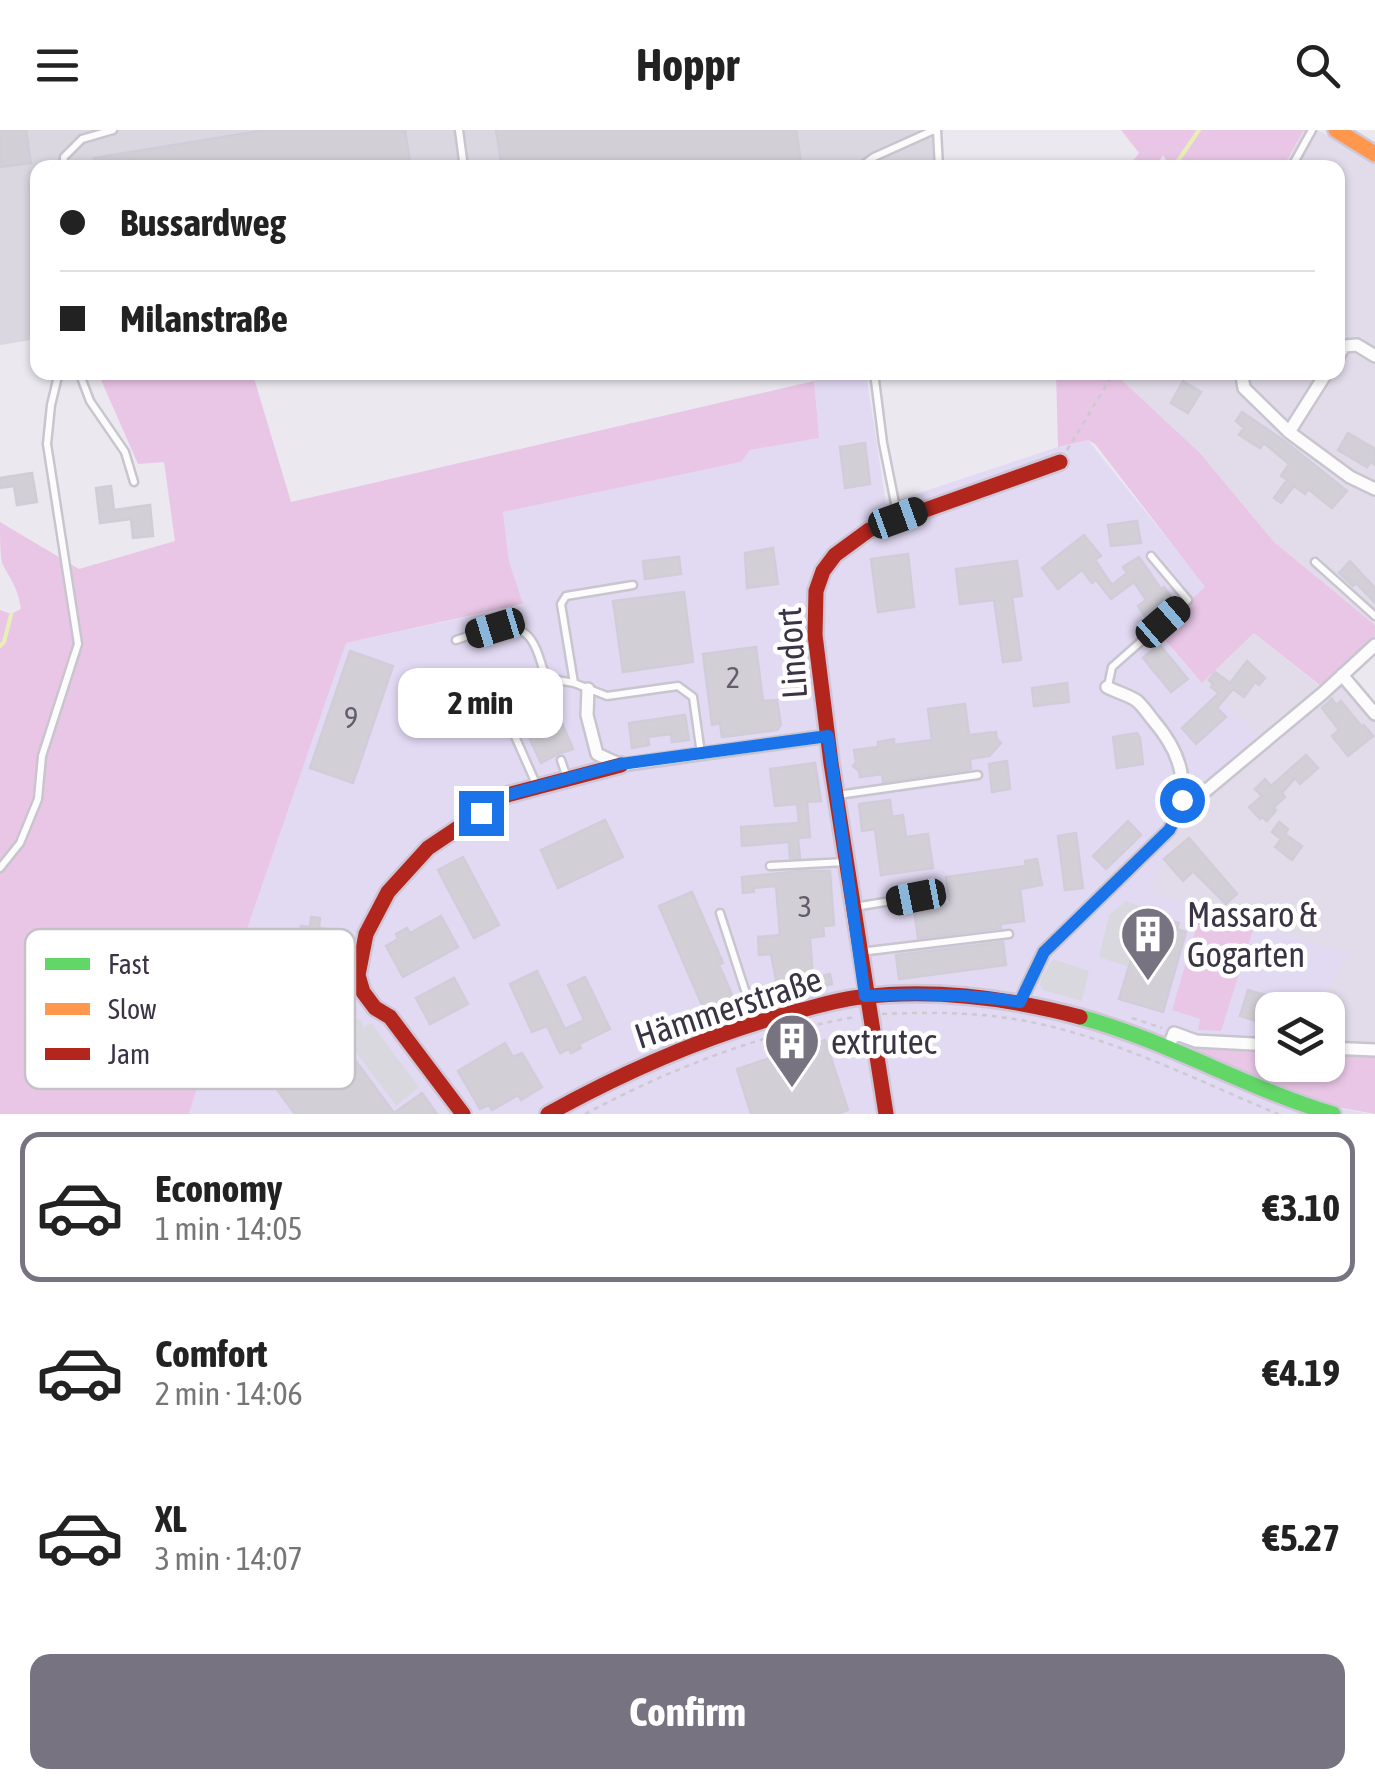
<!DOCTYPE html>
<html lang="en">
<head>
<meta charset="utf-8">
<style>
	body { margin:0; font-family:"Asap Condensed",sans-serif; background:#f6f6f6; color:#222; height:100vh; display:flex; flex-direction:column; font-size:38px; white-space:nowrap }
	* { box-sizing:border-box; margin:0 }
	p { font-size:32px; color:#767676 }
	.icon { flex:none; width:55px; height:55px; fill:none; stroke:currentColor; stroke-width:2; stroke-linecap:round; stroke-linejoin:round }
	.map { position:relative; height:984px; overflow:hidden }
	.drawer { display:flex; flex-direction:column; background:#fff; flex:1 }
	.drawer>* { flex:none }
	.guide { position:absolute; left:30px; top:30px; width:1315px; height:220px; border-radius:20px; box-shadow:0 2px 8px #0004; display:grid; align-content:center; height:220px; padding:0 30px; background:#fff }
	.buttons { position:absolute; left:1255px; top:862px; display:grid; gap:20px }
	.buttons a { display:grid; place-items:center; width:90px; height:90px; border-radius:20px; background:#fff; box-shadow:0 2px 8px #0004; font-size:50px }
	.end { position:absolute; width:45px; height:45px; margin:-22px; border:12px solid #1a73e8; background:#fff; box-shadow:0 0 0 5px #fff }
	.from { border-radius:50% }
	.bubble { position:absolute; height:70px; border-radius:20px; background:#fff; box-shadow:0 2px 8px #0004; font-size:32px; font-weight:700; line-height:70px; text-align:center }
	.car { position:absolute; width:30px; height:60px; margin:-30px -15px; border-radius:12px; box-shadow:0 0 8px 2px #0007; background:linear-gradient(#222 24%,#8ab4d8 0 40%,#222 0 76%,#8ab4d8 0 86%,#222 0) }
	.guide b { display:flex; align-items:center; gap:35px; height:95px; font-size:38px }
	.guide b+b { border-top:2px solid #e0e0e0 }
	.guide i { width:25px; height:25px; background:#222 }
	ul { padding:18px 0 0; list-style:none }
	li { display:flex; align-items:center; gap:30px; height:150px; margin:0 20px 15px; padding:0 10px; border:5px solid transparent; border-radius:20px }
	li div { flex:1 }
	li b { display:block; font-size:38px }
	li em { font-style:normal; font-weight:700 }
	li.selected { border-color:#787381 }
	li>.icon { width:90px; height:90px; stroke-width:1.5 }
	.action { display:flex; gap:20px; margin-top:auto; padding:20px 30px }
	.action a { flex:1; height:115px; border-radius:20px; background:#787381; color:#fff; font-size:40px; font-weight:700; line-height:115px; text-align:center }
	header { display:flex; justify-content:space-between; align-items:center; height:130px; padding:0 30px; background:#fff; font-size:45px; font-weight:700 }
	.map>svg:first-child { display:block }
	.residential { fill:#e1dbea }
	.commercial { fill:#e2daf3 }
	.industrial { fill:#dbd7e1 }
	.green { fill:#e9c6e6 }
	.parking { fill:#dad8df }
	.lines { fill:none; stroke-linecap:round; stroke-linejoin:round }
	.stream { stroke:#e7efb7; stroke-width:4 }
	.building { fill:#d2cfd7; stroke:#d1cdd8; stroke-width:2.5 }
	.lane-casing { stroke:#c9c5ce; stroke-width:11 }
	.street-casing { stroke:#c9c5ce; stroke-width:16 }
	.fast-casing { stroke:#cfc7d8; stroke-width:20 }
	.slow-casing { stroke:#cfc7d8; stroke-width:20 }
	.jam-casing { stroke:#cfc7d8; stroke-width:20 }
	.path { stroke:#ccc9d0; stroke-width:2.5; stroke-dasharray:5 5; stroke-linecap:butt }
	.lane { stroke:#fcfcfd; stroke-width:6 }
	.street { stroke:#fcfcfd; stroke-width:11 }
	.fast { stroke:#63d668; stroke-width:15 }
	.slow { stroke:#ff974d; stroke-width:15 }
	.jam { stroke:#b3261e; stroke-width:15 }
	.route { stroke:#1a73e8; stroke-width:12 }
	.labels { text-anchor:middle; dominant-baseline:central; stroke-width:9; stroke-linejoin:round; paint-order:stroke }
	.number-label { font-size:30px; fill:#625c6b }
	.street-label { font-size:35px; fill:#3a3445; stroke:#fff }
	.poi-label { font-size:35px; fill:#3a3445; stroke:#fff; text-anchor:start }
	.key { fill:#fff; stroke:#c4c2c7; stroke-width:2.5 }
	.key-label { font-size:28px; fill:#3a3445 }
</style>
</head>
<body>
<header><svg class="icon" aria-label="menu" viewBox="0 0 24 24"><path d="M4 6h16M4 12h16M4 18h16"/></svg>Hoppr<svg class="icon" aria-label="search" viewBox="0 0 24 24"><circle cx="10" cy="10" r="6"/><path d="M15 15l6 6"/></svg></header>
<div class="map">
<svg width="1375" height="984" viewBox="0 0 1375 984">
	<rect width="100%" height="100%" fill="#ebe8f0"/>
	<path class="residential" d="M1304 0H1316L1375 25V495L1274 412 1200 323 1114 243 1338 242V38L1283 37Z
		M1254 503 1327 562 1341 550 1375 590V920L1328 918V880H1315L1348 824 1147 761 1201 655 1261 607 1202 553Z"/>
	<path class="commercial" d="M855 242 866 243 886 374 1058 317 1088 310 1206 457 1157 502 1202 553 1262 607 1201 655 1148 761 1349 824 1315 880H1272V915L1196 911 1277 966 1369 984H189L239 822 346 513 523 475 509 431 503 382 740 332 749 320 818 308 814 251Z"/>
	<path class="industrial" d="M0 0H931L934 37 38 38 37 209 0 215Z"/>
	<path class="green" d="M1121 0H1304L1283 37H1171L1163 25 1155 37 1128 38 1139 23Z
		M98 243H283L254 248 291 372 814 251 819 308 750 320 741 332 503 382 509 431 523 474 346 513 239 822 189 984H0V480L11 484 21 479C17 455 12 453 2 433 0 423 0 404 0 392L79 439 175 411 164 332 138 334Z
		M1056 243H1114L1200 323 1274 412 1375 495V506L1322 557 1254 503 1202 553 1157 501 1205 457 1095 314 1088 310 1058 317Z
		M1201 781 1254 797 1221 901 1198 900 1200 889 1172 880Z
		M1196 911 1272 915V935H1328V918L1375 920V984L1277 966 1190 928Z"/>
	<path class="parking" d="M1126 771 1145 778 1129 837 1099 827 1109 785Z
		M1053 829 1089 841 1082 871 1043 860 1040 854 1042 847Z
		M348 887 362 890 363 898 371 893 419 957 396 976 337 896Z"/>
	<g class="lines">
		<path class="stream" d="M1173 38 1199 0
			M0 516 4 512 11 485"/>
	</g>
	<path class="building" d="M0 0H26L31 33 0 37Z
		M265 0H405L411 38H95L94 28Z
		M496 0H796L802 38H502Z
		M1183 251 1201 262 1188 283 1171 273Z
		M1242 282 1283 310 1347 361 1332 378 1308 359 1305 364 1294 356 1281 373 1274 368 1287 350 1281 346 1289 334 1264 313 1260 318 1239 305 1244 298 1236 291Z
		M1348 303 1375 319V335L1371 332 1367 337 1338 320Z
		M865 313 870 354 845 358 840 317Z
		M32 343 37 372 17 375 14 356 0 358V348Z
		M111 356 114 380 150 375 153 406 133 408 131 389 100 393 96 358Z
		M1137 391 1141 413 1111 416 1108 395Z
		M1084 405 1101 426 1095 430 1112 455 1127 443 1123 437 1139 427 1161 459 1164 457 1173 470 1166 476 1167 478 1156 486 1154 483 1146 488 1138 476 1146 470 1134 452 1111 469 1096 450 1092 453 1082 440 1058 459 1042 438Z
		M773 418 778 454 747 458 745 423Z
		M908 424 914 477 878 482 871 429Z
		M679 427 681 444 645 449 643 431Z
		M1017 431 1022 466 1012 467 1021 530 1003 532 994 470 960 474 956 439Z
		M1350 431 1375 458V473L1356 453 1353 456 1339 443Z
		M684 462 693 532 623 542 613 471Z
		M1159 514 1188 549 1171 562 1143 528Z
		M756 517 763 571 777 570 781 595 777 600 722 607 720 593 712 595 703 524Z
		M350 521 393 536 353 653 310 638Z
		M1247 531 1265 548 1259 555 1255 552 1244 567 1233 559 1217 578 1226 587 1196 614 1182 598 1219 563 1211 557 1213 554 1209 550 1215 542 1230 553Z
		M1067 553 1069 572 1034 576 1032 558Z
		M1332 569 1336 575 1341 571 1362 597 1364 595 1373 606 1348 626 1332 606 1339 600 1322 578Z
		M965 574 969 605 996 602 997 609 1001 613 989 626 970 629 971 639 883 652 882 644 860 647 859 641 853 636 856 632 854 620 878 617V612L894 609V615L932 610 928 579Z
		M685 585 689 610 672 612 671 604 648 607 649 615 632 618 629 593Z
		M560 588 573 619 558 624 541 633 527 603Z
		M1137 603 1140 608 1143 634 1117 638 1113 607Z
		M1306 625 1318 638 1300 654 1295 648 1282 663 1285 667 1273 678 1276 680 1267 691 1262 687 1260 689 1249 677 1262 666 1255 659 1265 649 1271 656Z
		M1007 631 1010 659 992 662 989 634Z
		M815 633 821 671 807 672 810 707 798 708 800 728H790L789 712 742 716 741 697 799 693 797 674 775 676 770 639Z
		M890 670 892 687 903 685 906 707 928 704 933 738 881 745 875 699 862 701 859 674Z
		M605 690 623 727 558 758 541 720Z
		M1128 691 1141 705 1106 739 1093 726Z
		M1279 692 1288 699 1285 704 1302 716 1292 730 1275 717 1281 709 1272 702Z
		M1076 703 1083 758 1065 760 1058 706Z
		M1189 708 1237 764 1226 774 1193 741 1183 751 1164 729Z
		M463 727 499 795 474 808 438 740Z
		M1037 729 1042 755 1020 759 1024 791 1000 794 1001 798 918 808 914 779 950 774 946 747 1026 736 1025 731Z
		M801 741H830L834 795 823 796 824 806 810 808 813 848 830 844 832 854 790 864 788 853 777 855 771 824 759 825 758 807 780 805 776 756 753 758 754 762 743 763 742 747Z
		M692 762 723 833 719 835 734 869 705 882 659 776Z
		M1149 784 1179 793 1177 799 1186 802 1163 882 1119 869 1132 827 1140 830 1150 798 1145 797Z
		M441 786 458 817 403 847 386 816 398 809 396 804 407 798 410 803Z
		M311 787 320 788 319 798 337 800 335 822 298 818 301 796 310 797Z
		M1003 812 1006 835 899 849 896 825Z
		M537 841 565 899 584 890 568 855 585 847 610 899 579 914 581 918 571 923 569 919 560 923 547 896 532 902 510 854Z
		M454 848 468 874 430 894 416 868Z
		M301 856 394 983 422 963 437 984H295L278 961 289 953 271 927 261 935 246 915 249 913 240 901Z
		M1248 860 1306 877V880H1272V896L1240 886Z
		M825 910 848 980 837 984H751L737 939Z
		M505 913 513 927 522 923 542 957 521 970 518 965 492 980 489 975 480 979 458 941Z"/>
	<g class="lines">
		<g class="lane-casing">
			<path id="lane" d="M459 0 464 38
				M937 0 939 38
				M64 38V27L82 9 113 0
				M859 38 874 27 934 0
				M1291 38 1312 0
				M79 242 90 271 125 322 134 352
				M874 242 883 313 898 388
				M1315 432 1375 486
				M456 510C475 504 508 488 526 504 537 513 541 534 546 548L574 553 607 566 678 556 693 567 701 624
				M574 553 561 474 566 466 633 455
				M1108 556 1112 537 1188 470 1151 426
				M510 595 537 656
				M561 630 567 648
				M838 665 978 645
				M770 736 845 732
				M0 738 20 713 38 669 42 626 78 514 47 314 51 275 59 242
				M854 777 916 767
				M720 783 755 891
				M860 822 1009 804"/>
		</g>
		<g class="street-casing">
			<path id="street" d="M1338 227 1344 216 1357 215 1375 226
				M1244 242 1242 246 1244 258 1289 302 1350 347 1375 359
				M1289 302 1327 242
				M1342 545 1375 584
				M588 559 587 585 597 624 621 635 828 606
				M1203 663 1323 563 1375 515
				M1020 872 1044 822 1169 700C1192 658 1183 625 1153 590 1148 584 1143 576 1137 571 1129 565 1116 562 1107 557
				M1328 918 1375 920
				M1168 919 1174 903 1196 911 1272 915"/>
		</g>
		<g class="fast-casing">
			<path id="fast" d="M1080 887C1168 911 1246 958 1333 984"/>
		</g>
		<g class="slow-casing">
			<path id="slow" d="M1336 0 1375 24"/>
		</g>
		<g class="jam-casing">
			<path id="jam" d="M463 984 390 887 375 878 363 862 358 845 366 804 388 762 428 718 507 665 621 635
				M548 984C629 939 712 903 802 880 821 875 841 869 861 867 935 858 1009 868 1080 887
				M886 984 831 633 815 505 816 461 823 441 835 425 869 400 1060 332"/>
		</g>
		<path class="path" d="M1067 320 1113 244
			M882 884C929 882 974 882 1020 890 1108 905 1196 950 1278 984
			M1132 888 1162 898
			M585 984C670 939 759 904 855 887"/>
		<use href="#lane" class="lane"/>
		<use href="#street" class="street"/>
		<use href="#fast" class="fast"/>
		<use href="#slow" class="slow"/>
		<use href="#jam" class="jam"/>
	</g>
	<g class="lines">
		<path class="route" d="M481 683 507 665 621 634 828 606 865 866C917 863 968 864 1020 872L1044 822 1169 700 1177 686 1182 670"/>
	</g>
	<defs>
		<g id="building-pin" transform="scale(2.875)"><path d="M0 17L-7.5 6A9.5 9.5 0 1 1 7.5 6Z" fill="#787381" stroke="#fff"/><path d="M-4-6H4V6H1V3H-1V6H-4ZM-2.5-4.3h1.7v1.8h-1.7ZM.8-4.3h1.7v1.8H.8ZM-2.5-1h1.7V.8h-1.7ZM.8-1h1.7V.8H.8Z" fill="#fff"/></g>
	</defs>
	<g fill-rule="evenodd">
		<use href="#building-pin" x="1148" y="804"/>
		<use href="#building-pin" x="792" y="911"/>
	</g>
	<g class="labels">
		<g class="number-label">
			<text x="733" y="547">2</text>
			<text x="351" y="587">9</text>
			<text x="805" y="776">3</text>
		</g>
		<g class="street-label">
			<text transform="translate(791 523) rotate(-94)">Lindort</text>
			<text transform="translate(728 877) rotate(-18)">Hämmerstraße</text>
		</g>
		<g class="poi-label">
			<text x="1187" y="784">Massaro &amp;<tspan x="1187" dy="40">Gogarten</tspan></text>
			<text x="831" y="911">extrutec</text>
		</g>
	</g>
	<rect x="25" y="799" width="330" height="160" rx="15" class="key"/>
	<rect x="45" y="828" width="45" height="12" fill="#63d668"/>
	<rect x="45" y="873" width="45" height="12" fill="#ff974d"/>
	<rect x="45" y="918" width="45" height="12" fill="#b3261e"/>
	<g class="key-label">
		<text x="108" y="844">Fast</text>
		<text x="108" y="889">Slow</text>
		<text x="108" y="934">Jam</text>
	</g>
</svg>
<div class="buttons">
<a><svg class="icon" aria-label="layers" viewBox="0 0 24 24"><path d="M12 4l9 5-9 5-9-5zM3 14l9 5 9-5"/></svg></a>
</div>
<i class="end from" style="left:1182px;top:670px"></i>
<i class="end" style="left:481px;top:683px"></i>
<div class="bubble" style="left:398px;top:538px;width:165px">2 min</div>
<i class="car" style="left:898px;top:388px;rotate:70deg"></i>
<i class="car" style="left:1163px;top:492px;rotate:49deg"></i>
<i class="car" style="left:495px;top:498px;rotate:253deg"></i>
<i class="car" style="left:916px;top:767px;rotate:259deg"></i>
<div class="guide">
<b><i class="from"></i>Bussardweg</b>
<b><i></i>Milanstraße</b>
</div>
</div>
<section class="drawer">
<ul>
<li class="selected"><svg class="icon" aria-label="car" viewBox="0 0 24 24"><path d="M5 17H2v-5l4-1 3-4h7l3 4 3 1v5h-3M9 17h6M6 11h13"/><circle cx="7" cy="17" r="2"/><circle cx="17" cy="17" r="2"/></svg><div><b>Economy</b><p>1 min · 14:05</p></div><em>€3.10</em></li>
<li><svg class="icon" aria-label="car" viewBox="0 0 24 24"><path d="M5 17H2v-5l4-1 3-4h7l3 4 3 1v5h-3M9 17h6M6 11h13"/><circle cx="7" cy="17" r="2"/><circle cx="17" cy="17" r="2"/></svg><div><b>Comfort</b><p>2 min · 14:06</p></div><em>€4.19</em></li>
<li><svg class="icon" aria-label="car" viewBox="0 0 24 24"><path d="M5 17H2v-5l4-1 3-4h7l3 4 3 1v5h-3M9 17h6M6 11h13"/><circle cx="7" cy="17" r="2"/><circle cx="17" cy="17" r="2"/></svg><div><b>XL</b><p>3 min · 14:07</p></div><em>€5.27</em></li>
</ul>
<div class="action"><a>Confirm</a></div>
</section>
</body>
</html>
